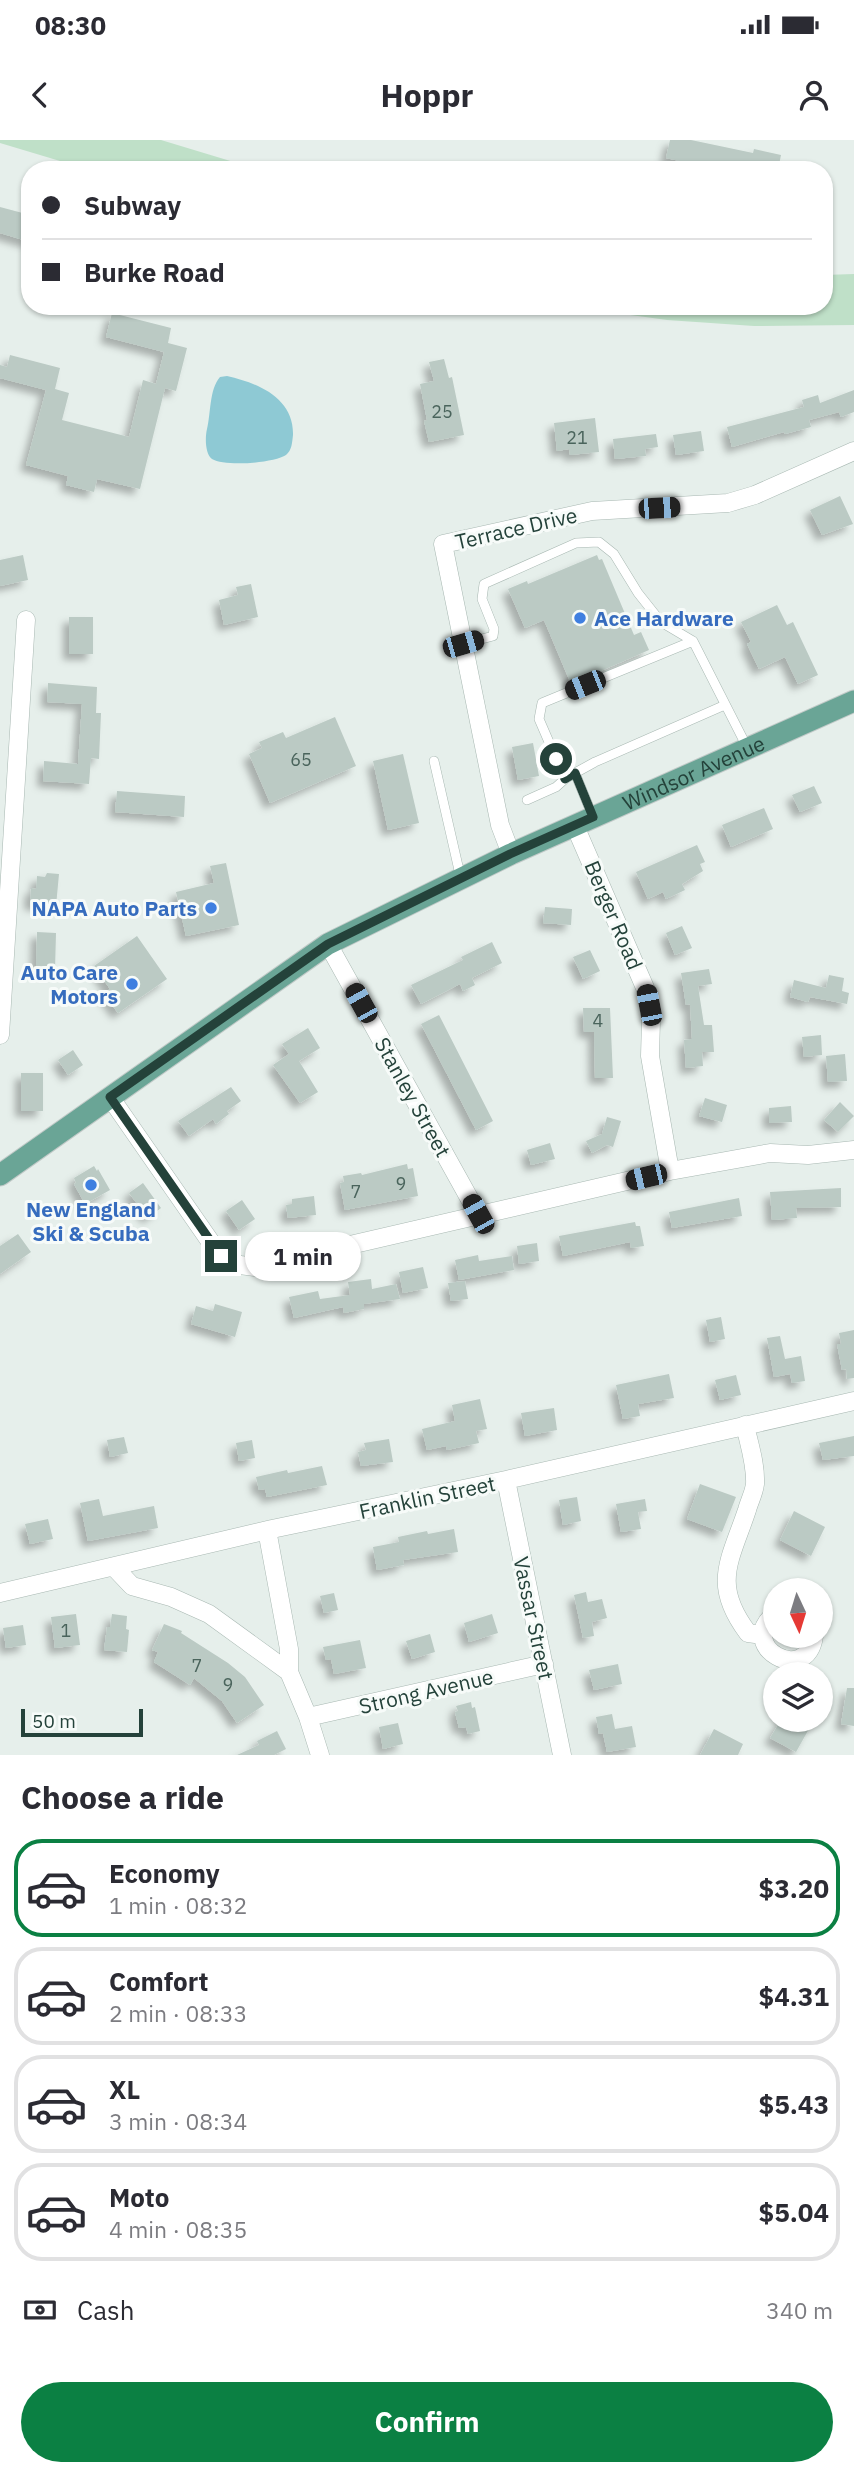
<!DOCTYPE html>
<html lang="en">
<head>
<meta charset="utf-8">
<style>
	body { margin:0; font-family:"IBM Plex Sans",sans-serif; background:#f7f7f7; color:#2b2b33; height:100vh; display:flex; flex-direction:column; font-size:26px; white-space:nowrap }
	* { box-sizing:border-box; margin:0 }
	p { font-size:23px; color:#7c7c81 }
	.icon { flex:none; width:38px; height:38px; fill:none; stroke:currentColor; stroke-width:2; stroke-linecap:round; stroke-linejoin:round }
	.map { position:relative; height:1615px; overflow:hidden }
	.sheet { display:flex; flex-direction:column; background:#fff; flex:1 }
	.sheet>* { flex:none }
	.guide { position:absolute; left:21px; top:21px; width:812px; height:154px; border-radius:28px; box-shadow:0 2px 5px #0004; display:grid; align-content:center; height:154px; padding:0 21px; background:#fff }
	.needle { width:46px; rotate:176deg }
	.buttons { position:absolute; left:763px; top:1438px; display:grid; gap:14px }
	.buttons a { display:grid; place-items:center; width:70px; height:70px; border-radius:50%; background:#fff; box-shadow:0 2px 5px #0004; font-size:35px }
	.scale { position:absolute; left:21px; bottom:18px; width:122px; box-sizing:border-box; padding-left:7px; border:4px solid #24423a; border-top:0; font-size:19px; line-height:24px; white-space:nowrap; color:#24423a; -webkit-text-stroke:5px #f7fbf9; paint-order:stroke }
	.end { position:absolute; width:32px; height:32px; margin:-16px; border:9px solid #24423a; background:#fff; box-shadow:0 0 0 4px #fff }
	.from { border-radius:50% }
	.bubble { position:absolute; height:49px; border-radius:24px; background:#fff; box-shadow:0 2px 5px #0004; font-size:23px; font-weight:800; line-height:49px; text-align:center }
	.car { position:absolute; width:21px; height:42px; margin:-21px -10px; border-radius:9px; box-shadow:0 0 5px 2px #0007; background:linear-gradient(#222 24%,#8ab4d8 0 40%,#222 0 76%,#8ab4d8 0 86%,#222 0) }
	.guide b { display:flex; align-items:center; gap:24px; height:66px; font-size:26px }
	.guide b+b { border-top:2px solid #e1e1e2 }
	.guide i { width:18px; height:18px; background:#2b2b33 }
	ul { padding:0; list-style:none }
	li { display:flex; align-items:center; gap:21px; height:98px; margin:0 14px 10px; padding:0 7px; border:4px solid #e1e1e2; border-radius:28px }
	li div { flex:1 }
	li b { display:block; font-size:26px }
	li em { font-style:normal; font-weight:800 }
	li.active { border-color:#0b8043 }
	li>.icon { width:63px; height:63px; stroke-width:1.5 }
	h2 { padding:0 21px; font-size:32px; line-height:84px }
	.pay { display:flex; align-items:center; gap:18px; height:77px; padding:0 21px; font-size:26px }
	.pay p { margin-inline-start:auto }
	.action { display:flex; gap:14px; margin-top:auto; padding:14px 21px }
	.action a { flex:1; height:80px; border-radius:42px; background:#0b8043; color:#fff; font-size:28px; font-weight:800; line-height:80px; text-align:center }
	.status { display:flex; justify-content:space-between; align-items:center; height:49px; padding:0 35px; background:#fff; direction:ltr }
	.status svg { height:19px; fill:currentColor }
	header { display:flex; justify-content:space-between; align-items:center; height:91px; padding:0 21px; background:#fff; font-size:32px; font-weight:800 }
	.map>svg:first-child { display:block }
	.green { fill:#bfe0c8 }
	.water { fill:#8ec9d4 }
	.building { fill:#bbcac4; filter:url(#shadow) }
	.lines { fill:none; stroke-linecap:round; stroke-linejoin:round }
	.service-casing { stroke:#a8b8b2; stroke-width:10 }
	.minor-casing { stroke:#a8b8b2; stroke-width:19 }
	.primary-casing { stroke:#c2cac8; stroke-width:23 }
	.service { stroke:#fff; stroke-width:9 }
	.minor { stroke:#fff; stroke-width:18 }
	.primary { stroke:#6aa596; stroke-width:21 }
	.route { stroke:#24423a; stroke-width:9 }
	.shop-dot { fill:#3f7fe0; stroke:#f7fbf9; stroke-width:2.5 }
	.labels { text-anchor:middle; dominant-baseline:central; stroke-width:6; stroke-linejoin:round; paint-order:stroke }
	.number-label { font-size:18px; fill:#4a645c }
	.street-label { font-size:21px; fill:#24423a; stroke:#f7fbf9 }
	.shop-label { font-size:21px; font-weight:bold; fill:#366cbe; stroke:#f7fbf9; text-anchor:end }
</style>
</head>
<body>
<div class="status"><b>08:30</b><svg viewBox="0 0 49 12"><path d="M0 12V9h3v3zM5 12V6h3v6zM10 12V3h3v9zM15 12V0h3v12zM26 1h20v11H26zM47 4h2v5h-2z"/></svg></div>
<header><svg class="icon" aria-label="back" viewBox="0 0 24 24"><path d="M15 5l-7 7 7 7"/></svg>Hoppr<svg class="icon" aria-label="person" viewBox="0 0 24 24"><circle cx="12" cy="8" r="4"/><path d="M4 21q1-7 8-7t8 7"/></svg></header>
<div class="map">
<svg width="854" height="1615" viewBox="0 0 854 1615">
	<defs>
		<filter id="shadow"><feDropShadow dx="-6" dy="6" stdDeviation="3.5" flood-color="#0004"/></filter>
	</defs>
	<rect width="100%" height="100%" fill="#e6efeb"/>
	<path class="green" d="M0 0H161L260 30H90L0 3Z
		M854 134V185L754 186 667 180 565 166H824V135Z"/>
	<path class="water" d="M227 236C258 243 294 258 293 295 292 303 292 310 286 315 274 323 225 327 212 319 205 314 205 297 207 289 211 273 209 250 220 237Z"/>
	<path class="building" d="M670 0H691L753 13 754 9 781 15 778 30H722L666 18Z
		M0 67 30 75V102L0 93Z
		M112 173 171 188 168 203 187 208 176 251 165 248 140 349 97 339 94 352 66 345 68 336 26 325 46 250 0 238V225L7 227 10 215 60 228 55 249 69 253 62 280 129 297 143 240 156 244 164 212 106 197Z
		M444 219 449 238 452 237 464 295 429 302 424 281 427 280 420 244 434 241 429 222Z
		M854 250V272L841 277 839 272 809 280 811 287 785 294 784 292 732 307 727 287 804 267 802 260 818 255 820 263Z
		M595 278 599 312 570 315 569 309 557 311 554 283Z
		M701 291 704 311 676 315 673 295Z
		M656 294 658 307 645 309 646 316 615 319 613 299Z
		M840 356 853 384 822 395 810 370Z
		M23 415 28 440 0 446V420Z
		M597 415 599 420 602 419 634 495 641 492 649 510 571 544 544 480 525 488 508 449 527 441 528 444Z
		M251 444 258 477 224 485 219 460 238 455 236 447Z
		M777 465 787 485 793 482 818 535 798 544 785 517 759 529 747 504 751 502 741 482Z
		M69 477H93V514H69Z
		M48 543 97 547 96 573H101L99 619 91 618 89 644 43 641 44 621 78 624 82 564 47 562Z
		M335 577 356 626 270 663 249 614 262 608 259 602 283 592 286 598Z
		M533 603 539 636 518 640 512 607Z
		M403 614 419 683 388 690 373 621Z
		M814 646 822 663 800 672 792 655Z
		M117 651 185 656 184 677 115 672Z
		M764 668 773 689 731 707 722 685Z
		M697 705 705 722 700 724 703 731 682 744 685 750 666 759 663 752 648 759 636 732Z
		M226 723 239 785 186 796 176 752 214 743 210 726Z
		M47 733 59 734 56 766 30 764 31 748 36 749 37 736 45 737Z
		M545 767 572 769 571 785 543 783Z
		M682 786 692 808 675 815 666 793Z
		M37 792 56 793 55 830 36 829Z
		M137 796 167 839 118 873 104 854 110 849 94 826Z
		M492 802 502 823 472 838 475 845 463 851 460 844 421 864 411 845 463 820 461 817Z
		M590 810 600 831 583 839 573 817Z
		M709 829 712 844 698 846 704 885H712L714 912H702L703 926 686 928 684 900 692 899 690 864 686 865 681 833Z
		M829 835 844 838 842 851 849 853 847 864 810 857 808 862 790 857 794 840 826 848Z
		M583 868H610L613 938H595L594 892H584Z
		M439 875 493 981 476 990 421 884Z
		M308 888 320 908 299 921 318 952 300 963 273 925 289 914 282 904Z
		M821 895 822 915 804 917 802 897Z
		M73 910 83 925 68 935 58 920Z
		M845 914 847 941 828 942 826 916Z
		M21 933H43V971H21Z
		M231 947 241 961 227 971 229 974 216 984 213 979 189 996 178 981Z
		M705 958 727 965 722 982 699 976Z
		M840 962 854 976 838 992 824 980Z
		M791 966 792 982 769 983V968Z
		M607 977 621 981 613 1007 607 1005 592 1013 586 1001 602 994Z
		M550 1003 555 1019 531 1025 527 1010Z
		M407 1024 408 1029 413 1028 418 1056 345 1070 340 1043 344 1042 343 1036 361 1033 362 1035Z
		M94 1026 97 1031 98 1029 110 1050 85 1064 74 1044 76 1043 74 1038Z
		M143 1043 161 1068 148 1078 129 1053Z
		M841 1048V1067L796 1068 797 1078 772 1080 770 1052Z
		M314 1056 316 1075 288 1078 286 1065 292 1064V1059Z
		M739 1058 742 1076 672 1088 669 1072Z
		M242 1060 255 1079 239 1090 226 1071Z
		M635 1082 636 1086H640L644 1106 631 1108 630 1102 563 1116 559 1096Z
		M18 1094 31 1112 0 1134V1106Z
		M537 1103 539 1121 519 1124 517 1106Z
		M478 1115 479 1121 512 1116 514 1130 459 1140 455 1120Z
		M423 1127 428 1148 403 1153 399 1132Z
		M371 1139 372 1149 396 1144 400 1159 364 1164V1169L344 1173 343 1167 294 1178 289 1157 318 1151 320 1159 350 1155 348 1142Z
		M465 1141 468 1159 451 1161 448 1143Z
		M215 1164 242 1172 235 1197 191 1184 196 1166 213 1171Z
		M721 1177 725 1199 710 1202 706 1180Z
		M854 1190V1238L847 1239 846 1229 842 1230 837 1204H841L839 1193Z
		M780 1196 785 1219 801 1216 805 1241 792 1243 790 1234 774 1237 767 1198Z
		M669 1234 674 1258 638 1264 640 1276 623 1279 616 1245Z
		M736 1235 741 1255 720 1260 715 1240Z
		M480 1259 487 1289 476 1291 479 1303 447 1310 446 1306 427 1310 422 1289 455 1281 452 1265Z
		M554 1268 557 1290 525 1296 521 1273Z
		M854 1296V1316L823 1320 819 1303Z
		M124 1297 128 1313 110 1317 107 1300Z
		M389 1299 393 1322 361 1326 358 1312 366 1310 364 1303Z
		M252 1300 255 1318 239 1321 236 1303Z
		M322 1326 327 1345 267 1357 265 1349 259 1350 256 1337 287 1330 288 1333Z
		M700 1344 736 1357 722 1392 687 1379Z
		M577 1357 581 1381 563 1385 559 1360Z
		M99 1359 103 1376 154 1366 158 1388 88 1401 80 1363Z
		M645 1359 647 1371 638 1372 641 1389 621 1392 616 1364Z
		M794 1371 825 1387 811 1416 780 1400Z
		M48 1379 53 1399 30 1404 25 1384Z
		M454 1389 458 1412 403 1420 404 1425 377 1430 373 1407 399 1402 398 1397 427 1391 428 1394Z
		M586 1452 588 1462 602 1459 607 1478 592 1482 594 1496 583 1498 574 1455Z
		M334 1453 338 1470 324 1473 320 1456Z
		M76 1474 80 1505 55 1508 51 1477Z
		M112 1474 127 1476 126 1489 129 1490 127 1512 104 1510 107 1487H110Z
		M492 1474 498 1493 469 1502 464 1483Z
		M164 1484 182 1491 181 1493 228 1523 245 1537 264 1565 237 1583 222 1561 194 1538 190 1545 154 1522 158 1512 152 1510Z
		M23 1485 26 1505 6 1508 3 1488Z
		M430 1494 435 1512 412 1519 406 1501Z
		M360 1500 366 1528 334 1534 331 1519 326 1520 323 1507Z
		M618 1524 622 1544 594 1550 589 1530Z
		M847 1548H854V1586L841 1584Z
		M471 1562 472 1568 475 1567 480 1591 468 1594 466 1587 459 1588 455 1572 458 1571 456 1566Z
		M612 1574 615 1589 632 1586 636 1607 607 1612 603 1593 599 1594 596 1577Z
		M781 1580H814L796 1612 770 1598Z
		M398 1583 403 1604 383 1609 379 1587Z
		M714 1589 743 1604 738 1615H700Z
		M277 1591 286 1609 274 1615H237L259 1605 257 1601Z"/>
	<g class="lines">
		<g class="service-casing">
			<path id="service" d="M463 504 493 496 494 489 482 459 484 444 576 403 599 402 614 414 638 453 661 482 693 501 747 607
				M434 621 461 739
				M575 633 565 639 539 579 542 563 693 501
				M527 660 556 647 565 639
				M593 677 575 633 595 622 725 565"/>
		</g>
		<g class="minor-casing">
			<path id="minor" d="M575 686 646 850 651 880 650 916 670 1031
				M511 714 500 685 443 404 592 371 728 363 755 355 854 311
				M328 804 478 1074
				M0 895 26 480
				M110 957 221 1117 240 1125 255 1127 670 1031 770 1013 808 1015 854 1010
				M745 1285C749 1304 756 1324 755 1344 754 1353 749 1362 747 1370 730 1421 711 1444 748 1493L763 1495
				M506 1340 562 1615
				M267 1390 289 1509V1532
				M114 1427 132 1446 171 1457 209 1474 289 1532 308 1577 320 1615
				M0 1453 272 1389 506 1340 854 1261
				M775 1474C735 1506 807 1547 814 1496
				M308 1577 544 1524"/>
		</g>
		<g class="primary-casing">
			<g id="primary">
				<path id="s1" d="M0 1035 328 804 511 714 854 561"/>
			</g>
		</g>
		<use href="#service" class="service"/>
		<use href="#minor" class="minor"/>
		<use href="#primary" class="primary"/>
	</g>
	<g class="lines">
		<path class="route" d="M221 1116 110 957 328 804 510 714 593 677 575 633 565 639 556 619"/>
	</g>
	<g class="shop-dot">
		<circle cx="580" cy="478" r="7"/>
		<circle cx="211" cy="768" r="7"/>
		<circle cx="132" cy="844" r="7"/>
		<circle cx="91" cy="1045" r="7"/>
	</g>
	<g class="labels">
		<g class="number-label">
			<text x="442" y="271">25</text>
			<text x="577" y="297">21</text>
			<text x="301" y="619">65</text>
			<text x="598" y="880">4</text>
			<text x="401" y="1043">9</text>
			<text x="356" y="1051">7</text>
			<text x="66" y="1490">1</text>
			<text x="197" y="1525">7</text>
			<text x="228" y="1544">9</text>
		</g>
		<g class="street-label">
			<text transform="translate(516 388) rotate(-13)">Terrace Drive</text>
			<text stroke="none"><textPath href="#s1" startOffset="805">Windsor Avenue</textPath></text>
			<text transform="translate(614 775) rotate(67)">Berger Road</text>
			<text transform="translate(413 957) rotate(61)">Stanley Street</text>
			<text transform="translate(427 1357) rotate(-12)">Franklin Street</text>
			<text transform="translate(534 1478) rotate(78)">Vassar Street</text>
			<text transform="translate(426 1551) rotate(-13)">Strong Avenue</text>
		</g>
		<g class="shop-label">
			<text x="594" y="478" text-anchor="start">Ace Hardware</text>
			<text x="197" y="768">NAPA Auto Parts</text>
			<text x="118" y="832">Auto Care<tspan x="118" dy="24">Motors</tspan></text>
			<text x="91" y="1069" text-anchor="middle">New England<tspan x="91" dy="24">Ski &amp; Scuba</tspan></text>
		</g>
	</g>
</svg>
<div class="buttons">
<a><svg class="needle" viewBox="-14 -14 28 28"><path d="M0-13l5 13h-10z" fill="#e53935"/><path d="M0 13l5-13h-10z" fill="#7c7c81"/></svg></a>
<a><svg class="icon" aria-label="layers" viewBox="0 0 24 24"><path d="M12 4l9 5-9 5-9-5zM3 14l9 5 9-5"/></svg></a>
</div>
<div class="scale">50 m</div>
<i class="end from" style="left:556px;top:619px"></i>
<i class="end" style="left:221px;top:1116px"></i>
<div class="bubble" style="left:245px;top:1092px;width:116px">1 min</div>
<i class="car" style="left:659px;top:368px;rotate:87deg"></i>
<i class="car" style="left:463px;top:504px;rotate:74deg"></i>
<i class="car" style="left:585px;top:545px;rotate:248deg"></i>
<i class="car" style="left:361px;top:863px;rotate:331deg"></i>
<i class="car" style="left:649px;top:865px;rotate:349deg"></i>
<i class="car" style="left:646px;top:1037px;rotate:257deg"></i>
<i class="car" style="left:478px;top:1074px;rotate:331deg"></i>
<div class="guide">
<b><i class="from"></i>Subway</b>
<b><i></i>Burke Road</b>
</div>
</div>
<section class="sheet">
<h2>Choose a ride</h2>
<ul>
<li class="active"><svg class="icon" aria-label="car" viewBox="0 0 24 24"><path d="M5 17H2v-5l4-1 3-4h7l3 4 3 1v5h-3M9 17h6M6 11h13"/><circle cx="7" cy="17" r="2"/><circle cx="17" cy="17" r="2"/></svg><div><b>Economy</b><p>1 min · 08:32</p></div><em>$3.20</em></li>
<li><svg class="icon" aria-label="car" viewBox="0 0 24 24"><path d="M5 17H2v-5l4-1 3-4h7l3 4 3 1v5h-3M9 17h6M6 11h13"/><circle cx="7" cy="17" r="2"/><circle cx="17" cy="17" r="2"/></svg><div><b>Comfort</b><p>2 min · 08:33</p></div><em>$4.31</em></li>
<li><svg class="icon" aria-label="car" viewBox="0 0 24 24"><path d="M5 17H2v-5l4-1 3-4h7l3 4 3 1v5h-3M9 17h6M6 11h13"/><circle cx="7" cy="17" r="2"/><circle cx="17" cy="17" r="2"/></svg><div><b>XL</b><p>3 min · 08:34</p></div><em>$5.43</em></li>
<li><svg class="icon" aria-label="car" viewBox="0 0 24 24"><path d="M5 17H2v-5l4-1 3-4h7l3 4 3 1v5h-3M9 17h6M6 11h13"/><circle cx="7" cy="17" r="2"/><circle cx="17" cy="17" r="2"/></svg><div><b>Moto</b><p>4 min · 08:35</p></div><em>$5.04</em></li>
</ul>
<div class="pay"><svg class="icon" aria-label="cash" viewBox="0 0 24 24"><path d="M3 7h18v10H3z"/><circle cx="12" cy="12" r="2"/></svg>Cash<p>340 m</p></div>
<div class="action"><a>Confirm</a></div>
</section>
</body>
</html>
